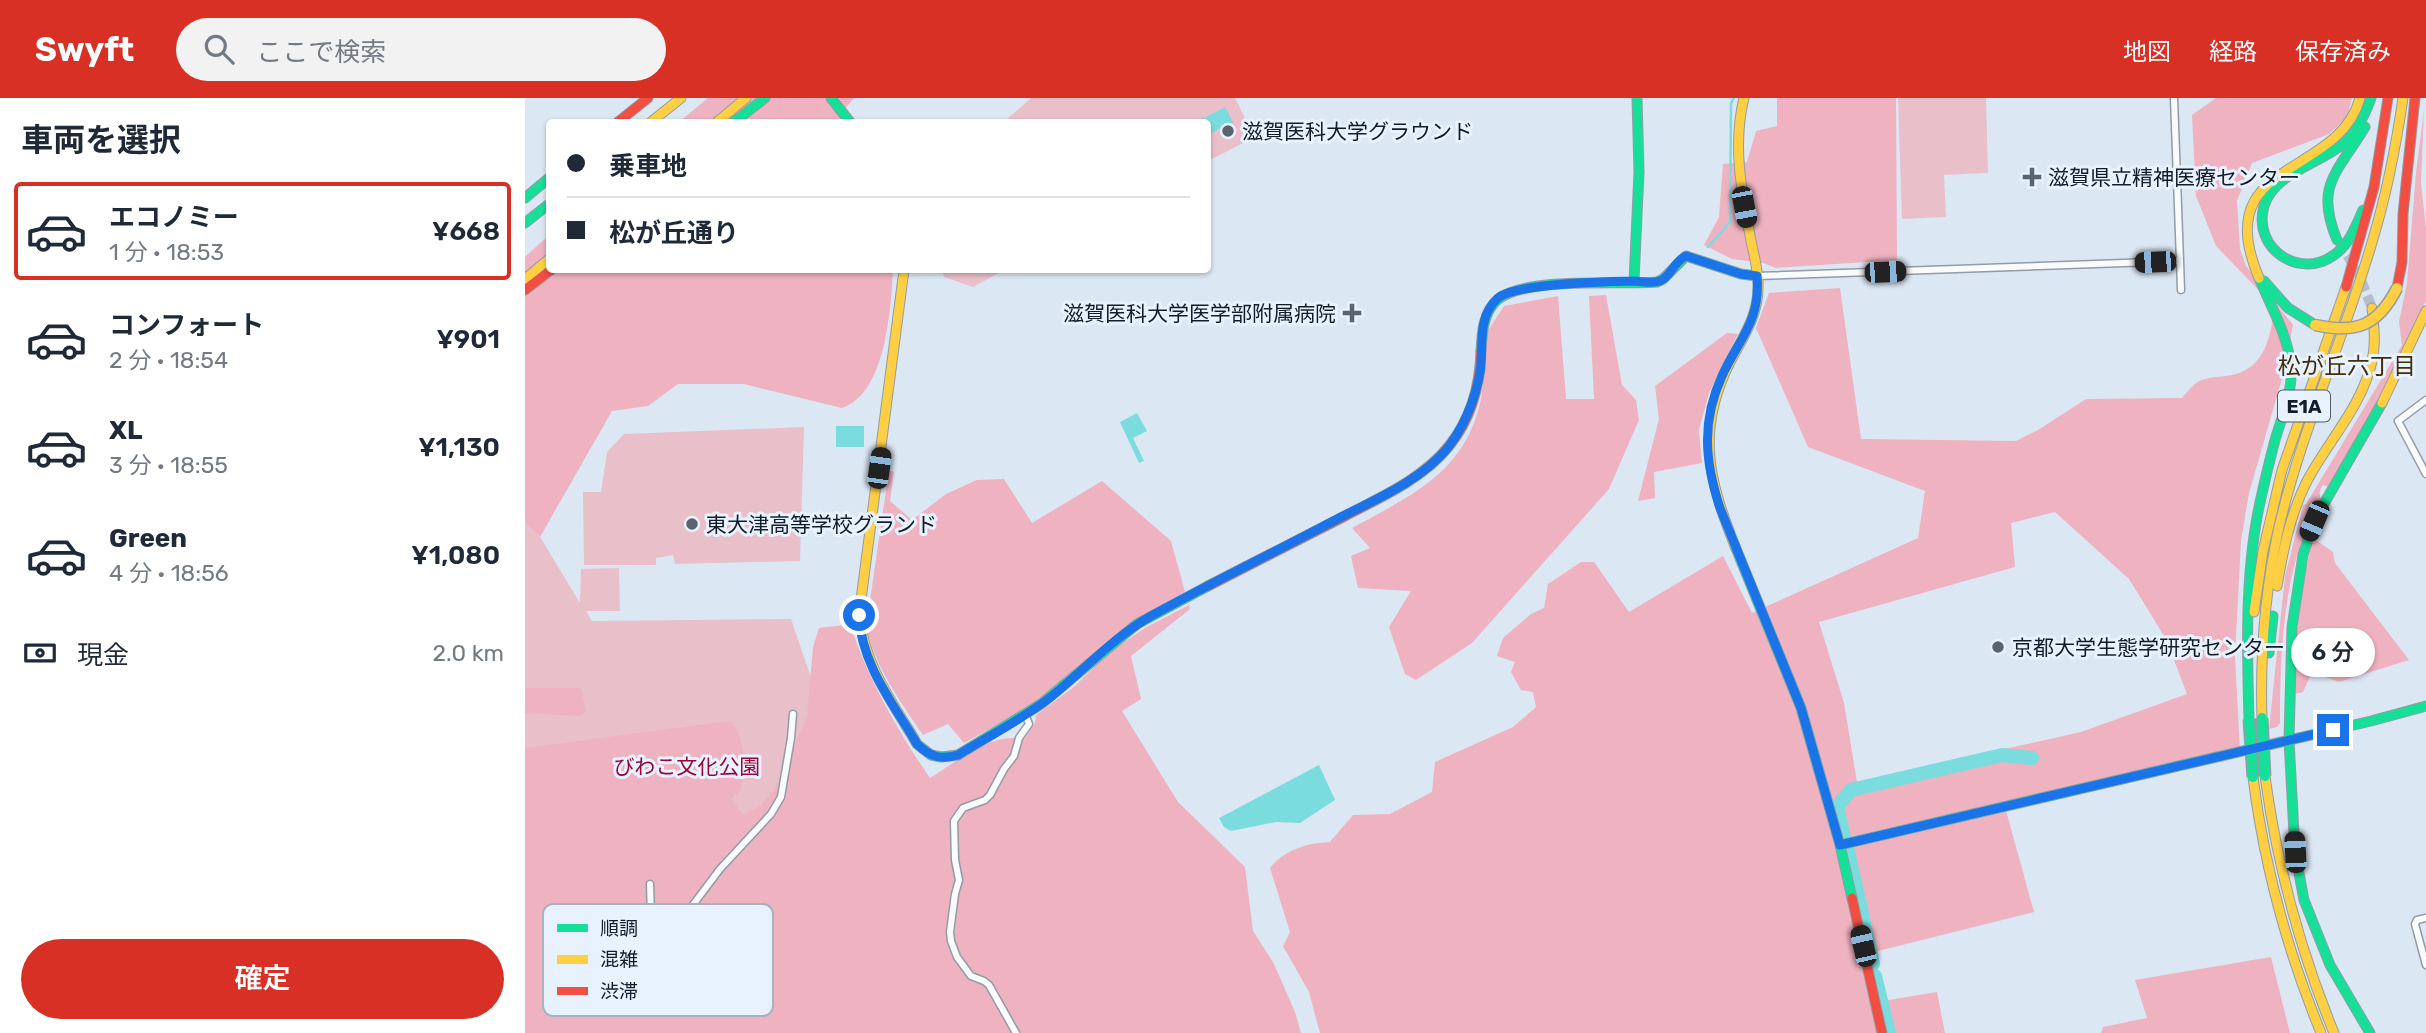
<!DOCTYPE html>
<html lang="ja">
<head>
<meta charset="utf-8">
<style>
	body { margin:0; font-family:Rubik,"Noto Sans JP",sans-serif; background:#f2f2f3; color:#1f2937; height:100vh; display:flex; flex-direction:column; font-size:26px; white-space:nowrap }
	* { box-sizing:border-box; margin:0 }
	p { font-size:23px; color:#747a83 }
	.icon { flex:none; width:38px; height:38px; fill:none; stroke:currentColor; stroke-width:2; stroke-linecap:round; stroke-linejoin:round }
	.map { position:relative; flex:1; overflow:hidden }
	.sheet { display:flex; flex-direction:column; background:#fff; width:525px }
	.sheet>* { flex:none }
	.hud { position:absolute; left:21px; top:21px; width:665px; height:154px; border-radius:7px; box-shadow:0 2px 5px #0004; display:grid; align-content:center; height:154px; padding:0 21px; background:#fff }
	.end { position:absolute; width:32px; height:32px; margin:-16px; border:9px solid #1a73e8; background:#fff; box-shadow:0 0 0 4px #fff }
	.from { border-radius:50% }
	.bubble { position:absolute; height:49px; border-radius:24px; background:#fff; box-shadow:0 2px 5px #0004; font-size:23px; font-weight:600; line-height:49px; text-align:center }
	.car { position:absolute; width:21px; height:42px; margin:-21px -10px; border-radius:9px; box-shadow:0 0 5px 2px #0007; background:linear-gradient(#222 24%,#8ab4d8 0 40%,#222 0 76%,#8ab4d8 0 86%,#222 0) }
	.hud b { display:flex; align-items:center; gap:24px; height:66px; font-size:26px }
	.hud b+b { border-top:2px solid #e0e1e3 }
	.hud i { width:18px; height:18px; background:#1f2937 }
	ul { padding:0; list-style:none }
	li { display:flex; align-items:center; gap:21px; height:98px; margin:0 14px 10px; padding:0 7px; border:4px solid transparent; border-radius:7px }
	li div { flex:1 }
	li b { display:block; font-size:26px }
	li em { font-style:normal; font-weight:600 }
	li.current { border-color:#d93025 }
	li>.icon { width:63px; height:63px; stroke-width:1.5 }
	h2 { padding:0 21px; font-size:32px; line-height:84px }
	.pay { display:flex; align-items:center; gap:18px; height:77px; padding:0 21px; font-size:26px }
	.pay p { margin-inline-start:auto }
	.cta { display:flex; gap:14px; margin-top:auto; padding:14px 21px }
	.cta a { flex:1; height:80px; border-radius:42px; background:#d93025; color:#fff; font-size:28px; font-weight:600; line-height:80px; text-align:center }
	header { display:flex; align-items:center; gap:42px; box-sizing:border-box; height:98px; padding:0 35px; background:#d93025; color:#fff }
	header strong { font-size:33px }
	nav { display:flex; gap:38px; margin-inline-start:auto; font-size:24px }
	.search { width:490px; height:63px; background:#f2f2f3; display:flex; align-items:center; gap:18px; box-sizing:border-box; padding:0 24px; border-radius:38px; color:#747a83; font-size:26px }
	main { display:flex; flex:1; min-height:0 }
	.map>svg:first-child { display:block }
	.green { fill:#e9bfca }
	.forest { fill:#eeb2c0; fill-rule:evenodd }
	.water { fill:#7bdcde }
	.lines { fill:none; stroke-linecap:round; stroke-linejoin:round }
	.stream { stroke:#7bdcde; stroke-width:2.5 }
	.river { stroke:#7bdcde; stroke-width:14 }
	.highway-tunnel { stroke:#b4bfcb; stroke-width:10; stroke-dasharray:10 5; stroke-linecap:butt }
	.street-casing { stroke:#929ca6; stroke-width:9 }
	.fast-casing { stroke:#929ca6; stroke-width:11 }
	.slow-casing { stroke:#929ca6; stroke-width:11 }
	.jam-casing { stroke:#929ca6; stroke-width:11 }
	.street { stroke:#fafbfd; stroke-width:6 }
	.fast { stroke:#16e098; stroke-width:9 }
	.slow { stroke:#ffcf43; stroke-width:9 }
	.jam { stroke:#f24e42; stroke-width:9 }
	.fast-bridge-casing { stroke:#929ca6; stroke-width:13; stroke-linecap:butt }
	.slow-bridge-casing { stroke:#929ca6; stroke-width:13; stroke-linecap:butt }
	.fast-bridge { stroke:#16e098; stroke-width:10 }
	.slow-bridge { stroke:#ffcf43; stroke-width:10 }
	.route { stroke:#1a73e8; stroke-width:9 }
	.poi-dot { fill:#59646f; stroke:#e8f2ff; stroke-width:2.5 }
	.labels { text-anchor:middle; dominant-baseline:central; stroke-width:6; stroke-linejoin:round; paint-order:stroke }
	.shield { fill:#e8f2ff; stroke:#535d68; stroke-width:2 }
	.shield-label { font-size:19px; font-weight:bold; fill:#131d28 }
	.poi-label { font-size:21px; fill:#131d28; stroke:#e8f2ff; text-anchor:start }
	.park-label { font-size:21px; fill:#9b0536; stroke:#e8f2ff }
	.neighbourhood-label { font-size:23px; fill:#432c08; stroke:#e8f2ff }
	.key { fill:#e8f2ff; stroke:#a8b2be; stroke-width:2 }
	.key-label { font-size:19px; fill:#131d28 }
</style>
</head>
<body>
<header>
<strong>Swyft</strong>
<div class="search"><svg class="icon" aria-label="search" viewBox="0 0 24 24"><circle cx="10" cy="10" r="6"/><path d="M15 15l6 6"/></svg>ここで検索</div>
<nav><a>地図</a><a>経路</a><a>保存済み</a></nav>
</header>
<main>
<section class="sheet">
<h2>車両を選択</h2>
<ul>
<li class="current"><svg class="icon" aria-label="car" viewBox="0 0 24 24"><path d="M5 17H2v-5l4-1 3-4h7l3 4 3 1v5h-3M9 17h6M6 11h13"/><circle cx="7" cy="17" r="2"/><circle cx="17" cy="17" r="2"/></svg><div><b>エコノミー</b><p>1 分 · 18:53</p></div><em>¥668</em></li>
<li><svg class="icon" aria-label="car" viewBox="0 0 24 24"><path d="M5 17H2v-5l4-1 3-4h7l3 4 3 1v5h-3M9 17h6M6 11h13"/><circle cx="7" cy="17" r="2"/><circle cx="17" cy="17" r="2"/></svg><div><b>コンフォート</b><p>2 分 · 18:54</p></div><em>¥901</em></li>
<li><svg class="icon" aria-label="car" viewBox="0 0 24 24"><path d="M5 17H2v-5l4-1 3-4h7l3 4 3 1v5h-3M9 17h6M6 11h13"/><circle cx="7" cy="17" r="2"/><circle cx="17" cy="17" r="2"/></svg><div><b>XL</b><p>3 分 · 18:55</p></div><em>¥1,130</em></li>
<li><svg class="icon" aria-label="car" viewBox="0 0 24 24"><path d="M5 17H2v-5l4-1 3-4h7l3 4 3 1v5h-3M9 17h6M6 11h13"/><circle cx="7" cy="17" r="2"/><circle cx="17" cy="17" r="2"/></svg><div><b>Green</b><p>4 分 · 18:56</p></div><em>¥1,080</em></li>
</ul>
<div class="pay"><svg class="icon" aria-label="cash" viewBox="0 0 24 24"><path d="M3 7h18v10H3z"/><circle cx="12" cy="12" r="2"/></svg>現金<p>2.0 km</p></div>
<div class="cta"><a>確定</a></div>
</section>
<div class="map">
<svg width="1901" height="935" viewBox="0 0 1901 935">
	<rect width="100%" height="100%" fill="#dce7f4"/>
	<path class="green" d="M506 0H710L722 24 724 42 683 63 682 24H473L482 21Z
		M1373 0H1461L1463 75 1419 77 1421 119 1377 121Z
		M417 172H479L448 189 419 179Z
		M279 329 275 463 150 466 148 457 131 460V467H59L58 394H76L82 354 99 336Z
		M0 425 15 439 55 505 56 471 94 470 95 513H61L67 523 266 521 303 629 337 762 0 723Z"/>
	<path class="forest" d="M183 0H329L319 12 323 24H154Z
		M1252 0H1371L1372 162 1251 170 1238 165 1207 161 1179 147 1194 119 1198 66 1222 64 1231 33 1252 28Z
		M1691 0H1827L1822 19 1804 36 1727 65 1712 103 1715 151 1721 168 1768 227 1758 277 1724 395 1716 443 1710 558 1715 654 1480 709 1509 814 1341 856 1352 904 1412 894 1420 935H795L784 894 758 848 765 834 745 770C759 752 782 745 805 744L828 717 865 716 907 694 910 664 988 629 1011 609 1008 594 996 592 986 574 990 564 972 558 978 540 1006 516 1019 510 1023 486 1056 464H1069L1104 514 1198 458 1227 515 1393 440 1400 393 1283 349 1231 230 1244 195 1315 190 1336 341 1491 343 1513 332 1561 301 1657 300C1662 294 1670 284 1677 282 1688 278 1700 279 1711 276 1741 268 1747 234 1749 208L1691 148 1671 98 1667 17ZM1530 414 1604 481 1641 541 1662 596 1556 634 1332 684 1319 605 1294 524 1490 469 1486 425Z
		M1899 12 1896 85 1901 130V203L1844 319 1804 389 1798 387C1794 392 1794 397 1796 402 1758 462 1755 555 1755 625L1752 629 1744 631 1760 478 1778 407 1781 406 1877 247 1874 224 1882 185 1891 75Z
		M24 137V172H368C366 210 361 296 317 310L219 286H153L123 308 87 313 15 439 0 425V159Z
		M1081 197 1097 287 1111 302 1114 322 1084 391 947 545 891 582 880 576 864 529 886 493 833 490 826 458 845 450 827 430C887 397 941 374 956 301 960 281 956 257 962 237 965 227 974 217 979 208L1033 198 1041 301H1069L1064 198Z
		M1202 235 1213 236 1184 295 1174 332 1177 365 1129 374 1130 400 1113 403 1134 321 1130 288Z
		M364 372 369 374 365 403 387 422 421 396 452 382 479 381 507 425 577 383 646 443 660 494 622 515 581 544 530 590 493 615 439 645 423 626 398 637C375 603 351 570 341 530Z
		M1788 440 1808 454 1810 465 1884 562 1814 584 1787 574 1778 594 1770 596 1773 509Z
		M664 507 665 511 606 558 616 601 597 613 653 704 720 769 728 833 749 866 770 914 776 935H0V650L205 623C219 635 224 677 214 693 214 694 207 700 206 701L218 717 235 708 250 691 282 619 288 549 294 530 319 527 326 529C343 581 374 635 405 680 433 663 465 634 499 641L510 625 511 617 549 589 582 556 620 530Z
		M0 590H56L61 613 56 618 0 615Z
		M1746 859 1765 935H1576L1578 929 1622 920 1610 882Z"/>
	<path class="water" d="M700 9 708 24 683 37 682 24H676L675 22Z
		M612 315 622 333 608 340 619 363 614 365 595 324Z
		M311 328H339V349H311Z
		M794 667 810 702 775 725 751 724 706 733 699 729 694 720Z"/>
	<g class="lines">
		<path class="stream" d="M1183 149 1205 124 1206 5 1209 0"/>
		<path class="river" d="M1319 739 1312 709 1326 692 1477 657 1507 660
			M1323 753 1348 866
			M1350 878 1364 935"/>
		<path class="highway-tunnel" d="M1814 145 1833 174 1847 210"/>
		<g class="street-casing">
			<path id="street" d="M1655 163 1656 192
				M1232 178 1655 163 1649 0
				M1901 302 1873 323 1901 376
				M125 786 126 819 133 826 142 828 155 824 195 771 246 716 256 699 266 640 268 616
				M1901 820 1892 822 1890 826 1901 867
				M491 935 464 887 459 883 446 878 432 859 426 843 425 834 430 796 434 782 430 762 429 723 438 710 460 702 465 697 479 671 489 658 494 640 504 626 500 616"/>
		</g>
		<g class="fast-casing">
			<path id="fast" d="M306 0 325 24
				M209 24 240 0
				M0 100 24 80
				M1838 112C1831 128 1824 147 1809 157 1775 182 1727 151 1739 108 1749 75 1794 66 1818 46 1832 34 1840 17 1846 0
				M0 125 24 106
				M1812 142C1789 87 1813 74 1840 29
				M1109 183 1114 74 1112 0
				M1739 183 1763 210 1790 227
				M956 253C957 235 958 215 972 202 1000 178 1095 187 1132 184L1138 181 1161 158 1216 176 1232 178
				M1210 448 1276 610 1315 747 1327 800
				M1744 555 1748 518
				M1724 621C1722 552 1720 482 1733 414 1738 390 1744 365 1750 342 1757 318 1768 294 1766 269 1763 237 1746 209 1734 180
				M388 639 392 646 406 657 416 659 433 657 516 606 612 526 683 488
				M1315 747 1846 623 1901 608
				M1845 935 1805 867 1779 802 1770 754 1764 642 1767 529 1778 457 1789 423 1857 305"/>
		</g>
		<g class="slow-casing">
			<path id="slow" d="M126 24 156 0
				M192 24 221 0
				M379 172 334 517C339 564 364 600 388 639
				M1734 180C1683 60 1813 81 1835 0
				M0 181 24 161
				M1857 305 1901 213
				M1210 448C1183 381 1171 332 1205 264 1217 241 1233 218 1233 190 1234 174 1229 158 1226 143 1217 95 1207 48 1219 0
				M1752 488C1758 453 1765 417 1781 385 1802 344 1837 309 1847 263 1851 246 1849 228 1847 210
				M1729 514 1738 453 1757 372 1821 189
				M1737 620C1735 556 1740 492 1754 429 1777 331 1820 238 1848 141 1862 94 1871 48 1878 0
				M1740 678C1752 767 1775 852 1809 935
				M1728 679C1739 768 1762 852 1796 935"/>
		</g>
		<g class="jam-casing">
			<path id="jam" d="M93 24 123 0
				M1821 189 1849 89 1863 0
				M1872 190 1877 164 1878 116 1890 0
				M0 192 26 172
				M683 488C728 465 773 442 818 419 854 400 898 381 924 348 946 321 955 286 956 253
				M1327 800 1357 935"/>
		</g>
		<use href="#street" class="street"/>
		<use href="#fast" class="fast"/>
		<use href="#slow" class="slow"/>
		<use href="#jam" class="jam"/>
		<g class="fast-bridge-casing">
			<path id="fast-bridge" d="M1737 620 1740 678
				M1724 621 1728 679"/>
		</g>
		<g class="slow-bridge-casing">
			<path id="slow-bridge" d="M1790 227C1831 236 1853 228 1872 190"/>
		</g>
		<use href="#fast-bridge" class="fast-bridge"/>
		<use href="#slow-bridge" class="slow-bridge"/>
	</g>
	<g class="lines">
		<path class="route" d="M334 517C336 566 368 605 392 646 405 659 416 662 433 657 464 638 498 621 527 598 560 571 589 539 626 518 688 484 752 453 814 420 851 401 893 384 921 352 938 331 950 302 955 275 959 249 951 220 973 200 992 185 1081 184 1108 183 1117 183 1127 186 1135 183 1146 179 1148 164 1161 158L1216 176 1232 178C1236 223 1214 241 1197 278 1176 324 1180 364 1195 410L1276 610 1315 747 1808 632"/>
	</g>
	<g class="poi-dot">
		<circle cx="703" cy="33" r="7"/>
		<path d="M1503.5 68.5h7v7h7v7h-7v7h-7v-7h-7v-7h7z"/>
		<path d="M823.5 204.5h7v7h7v7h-7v7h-7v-7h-7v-7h7z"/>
		<circle cx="167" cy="426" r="7"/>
		<circle cx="1473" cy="549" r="7"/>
	</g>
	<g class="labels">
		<rect class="shield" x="1753" y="292.5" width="52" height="31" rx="5"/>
		<g class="shield-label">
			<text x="1779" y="308">E1A</text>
		</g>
		<g class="poi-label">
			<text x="717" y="33">滋賀医科大学グラウンド</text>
			<text x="1523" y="79">滋賀県立精神医療センター</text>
			<text x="811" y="215" text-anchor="end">滋賀医科大学医学部附属病院</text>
			<text x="181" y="426">東大津高等学校グランド</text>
			<text x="1487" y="549">京都大学生態学研究センター</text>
		</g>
		<g class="park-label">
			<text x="162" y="668">びわこ文化公園</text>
		</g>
		<g class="neighbourhood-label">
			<text x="1822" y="268">松が丘六丁目</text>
		</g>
	</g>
	<rect x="18" y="806" width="230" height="112" rx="10" class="key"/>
	<rect x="32" y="826" width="31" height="8" fill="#16e098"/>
	<rect x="32" y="857" width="31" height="9" fill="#ffcf43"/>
	<rect x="32" y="889" width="31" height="8" fill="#f24e42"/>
	<g class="key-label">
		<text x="75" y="837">順調</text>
		<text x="75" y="868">混雑</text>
		<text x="75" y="900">渋滞</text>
	</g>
</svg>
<i class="end from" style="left:334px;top:517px"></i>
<i class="end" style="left:1808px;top:632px"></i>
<div class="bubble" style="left:1766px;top:530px;width:84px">6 分</div>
<i class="car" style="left:1219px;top:109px;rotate:169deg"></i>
<i class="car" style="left:1630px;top:164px;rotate:268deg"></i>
<i class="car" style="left:1360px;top:174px;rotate:88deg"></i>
<i class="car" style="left:354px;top:370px;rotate:8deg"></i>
<i class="car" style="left:1789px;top:423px;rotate:203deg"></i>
<i class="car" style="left:1770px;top:754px;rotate:357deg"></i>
<i class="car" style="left:1338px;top:848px;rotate:347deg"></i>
<div class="hud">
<b><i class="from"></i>乗車地</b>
<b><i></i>松が丘通り</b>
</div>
</div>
</main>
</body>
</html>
